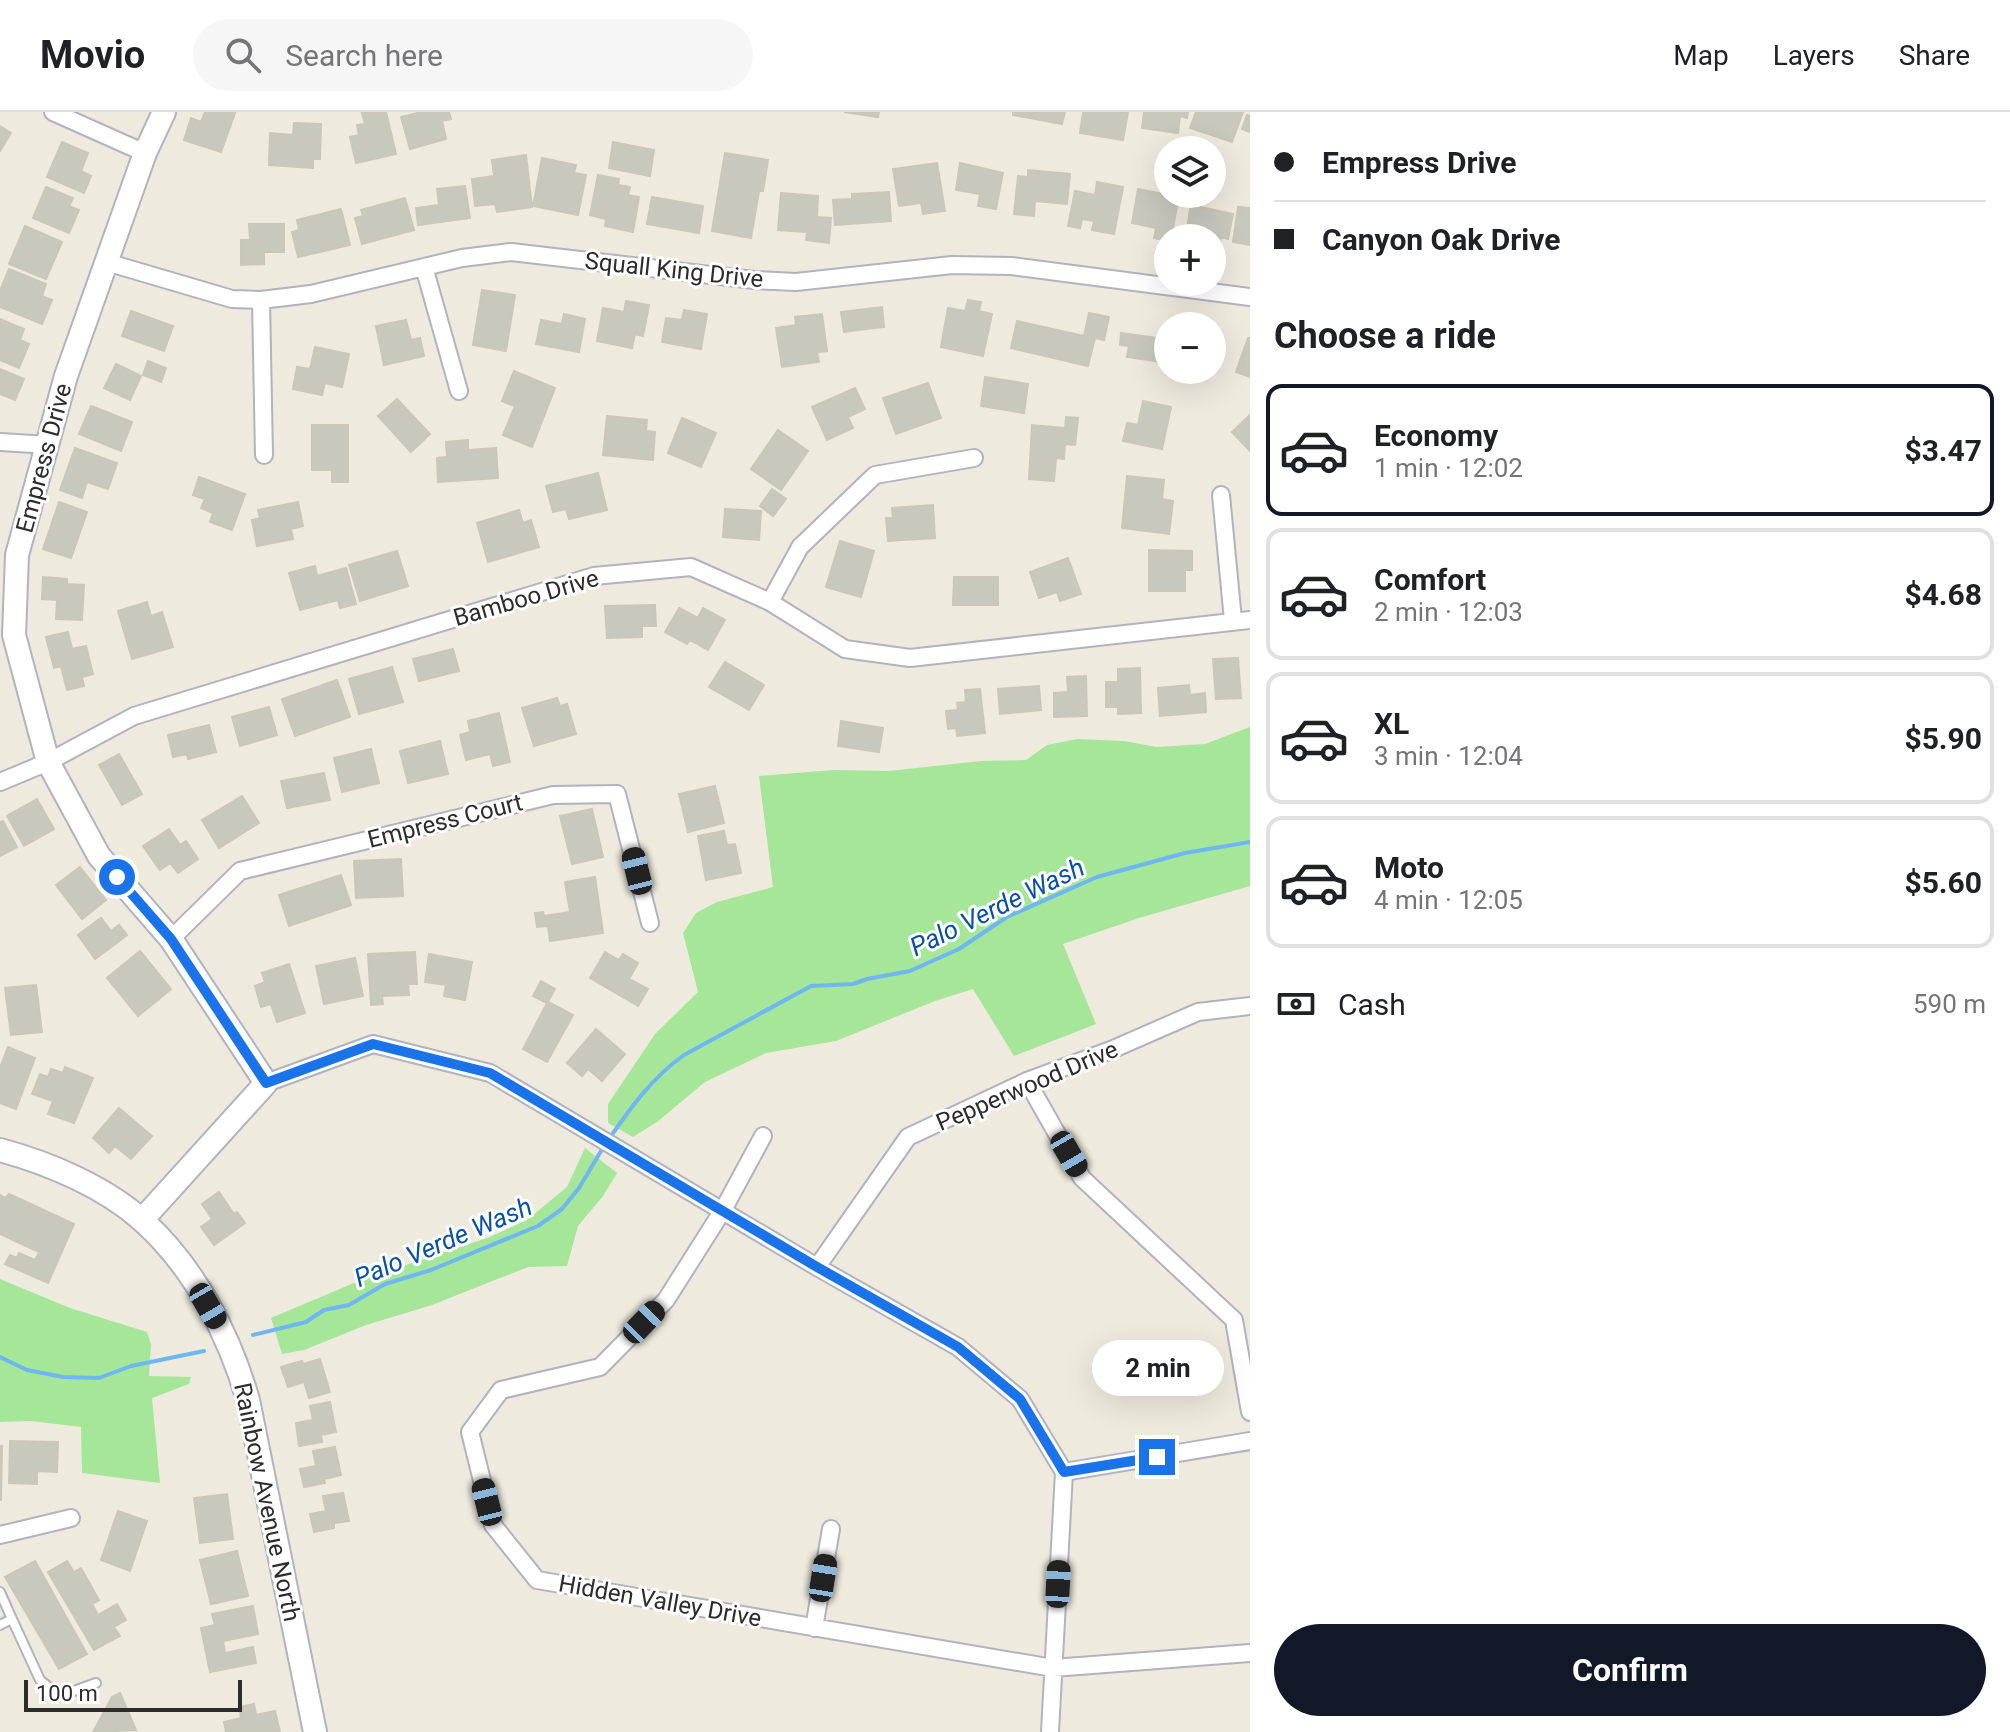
<!DOCTYPE html>
<html lang="en">
<head>
<meta charset="utf-8">
<style>
	body { margin:0; font-family:Roboto,sans-serif; background:#f6f6f6; color:#202124; height:100vh; display:flex; flex-direction:column; font-size:30px; white-space:nowrap }
	* { box-sizing:border-box; margin:0 }
	p { font-size:26px; color:#757577 }
	.icon { flex:none; width:44px; height:44px; fill:none; stroke:currentColor; stroke-width:2; stroke-linecap:round; stroke-linejoin:round }
	.map { position:relative; flex:1; overflow:hidden }
	.panel { display:flex; flex-direction:column; background:#fff; width:760px }
	.panel>* { flex:none }
	.hud { display:grid; align-content:center; height:176px; padding:0 24px; background:#fff }
	.controls { position:absolute; left:1154px; top:24px; display:grid; gap:16px }
	.controls a { display:grid; place-items:center; width:72px; height:72px; border-radius:50%; background:#fff; box-shadow:0 8px 32px #0002; font-size:40px }
	.scale { position:absolute; left:24px; bottom:20px; width:218px; box-sizing:border-box; padding-left:8px; border:4px solid #2c2c2c; border-top:0; font-size:22px; line-height:28px; white-space:nowrap; color:#2c2c2c; -webkit-text-stroke:6px #fff; paint-order:stroke }
	.end { position:absolute; width:36px; height:36px; margin:-18px; border:10px solid #1a73e8; background:#fff; box-shadow:0 0 0 4px #fff }
	.from { border-radius:50% }
	.bubble { position:absolute; height:56px; border-radius:28px; background:#fff; box-shadow:0 8px 32px #0002; font-size:26px; font-weight:700; line-height:56px; text-align:center }
	.car { position:absolute; width:24px; height:48px; margin:-24px -12px; border-radius:10px; box-shadow:0 0 6px 2px #0007; background:linear-gradient(#222 24%,#8ab4d8 0 40%,#222 0 76%,#8ab4d8 0 86%,#222 0) }
	.hud b { display:flex; align-items:center; gap:28px; height:76px; font-size:30px }
	.hud b+b { border-top:2px solid #e0e0e0 }
	.hud i { width:20px; height:20px; background:#202124 }
	ul { padding:0; list-style:none }
	li { display:flex; align-items:center; gap:24px; height:132px; margin:0 16px 12px; padding:0 8px; border:4px solid #e0e0e0; border-radius:16px }
	li div { flex:1 }
	li b { display:block; font-size:30px }
	li em { font-style:normal; font-weight:700 }
	li.on { border-color:#111827 }
	li>.icon { width:72px; height:72px; stroke-width:1.5 }
	h2 { padding:0 24px; font-size:36px; line-height:96px }
	.pay { display:flex; align-items:center; gap:20px; height:88px; padding:0 24px; font-size:30px }
	.pay p { margin-inline-start:auto }
	.button { display:flex; gap:16px; margin-top:auto; padding:16px 24px }
	.button a { flex:1; height:92px; border-radius:48px; background:#111827; color:#fff; font-size:32px; font-weight:700; line-height:92px; text-align:center }
	header { display:flex; align-items:center; gap:48px; box-sizing:border-box; height:112px; padding:0 40px; background:#fff; border-bottom:2px solid #e0e0e0 }
	header strong { font-size:38px }
	nav { display:flex; gap:44px; margin-inline-start:auto; font-size:28px }
	.search { width:560px; height:72px; background:#f6f6f6; display:flex; align-items:center; gap:20px; box-sizing:border-box; padding:0 28px; border-radius:44px; color:#757577; font-size:30px }
	main { display:flex; flex:1; min-height:0 }
	.map>svg:first-child { display:block }
	.green { fill:#a5e699 }
	.lines { fill:none; stroke-linecap:round; stroke-linejoin:round }
	.stream { stroke:#6fb7f3; stroke-width:4 }
	.building { fill:#c9c8bd; stroke:#cac7b8; stroke-width:2 }
	.lane-casing { stroke:#b2b2c0; stroke-width:12 }
	.street-casing { stroke:#b2b2c0; stroke-width:20 }
	.secondary-casing { stroke:#b2b2c0; stroke-width:26 }
	.lane { stroke:#fff; stroke-width:8 }
	.street { stroke:#fff; stroke-width:16 }
	.secondary { stroke:#fff; stroke-width:22 }
	.route { stroke:#1a73e8; stroke-width:10 }
	.labels { text-anchor:middle; dominant-baseline:central; stroke-width:6; stroke-linejoin:round; paint-order:stroke }
	.street-label { font-size:24px; fill:#2c2c2c; stroke:#fff }
	.water-label { font-size:26px; font-style:italic; fill:#0951a3; stroke:#fff }
</style>
</head>
<body>
<header>
<strong>Movio</strong>
<div class="search"><svg class="icon" aria-label="search" viewBox="0 0 24 24"><circle cx="10" cy="10" r="6"/><path d="M15 15l6 6"/></svg>Search here</div>
<nav><a>Map</a><a>Layers</a><a>Share</a></nav>
</header>
<main>
<div class="map">
<svg width="1250" height="1620" viewBox="0 0 1250 1620">
	<rect width="100%" height="100%" fill="#eeeade"/>
	<path class="green" d="M1250 615V774L1139 806 1063 832 1096 912 1014 944 973 877 935 889 836 929 766 941 705 970 657 1010 633 1025 608 1011V992L655 922 698 880 683 821 696 801 717 790 773 775 759 664 834 658 889 659 981 649 1026 648 1047 633 1078 627 1124 629 1157 635 1205 632Z
		M585 1036 617 1061 603 1084 578 1114 567 1154 528 1155 432 1193 366 1213 304 1238 282 1242 271 1206 361 1168 490 1125 527 1108 567 1075Z
		M0 1167 70 1196 147 1220 151 1232 149 1264 191 1265 189 1272 152 1286 160 1371 82 1361 81 1315 31 1309 0 1310Z"/>
	<g class="lines">
		<path class="stream" d="M609 1027C631 995 652 966 684 943L811 874 853 872 867 867 910 859 959 837 1007 805 1097 765 1185 741 1250 730
			M253 1223 306 1210 324 1198 349 1193 385 1172 431 1158 538 1114 562 1097 579 1076 604 1034
			M0 1245 27 1258 63 1265 99 1266 131 1254 204 1239"/>
	</g>
	<path class="building" d="M205 0 235 1 221 40 184 28 191 6 201 10Z
		M386 0 396 42 356 51 350 25 359 23 357 13 365 12 362 1Z
		M422 0H449L451 7 442 9 446 27 410 37 401 5Z
		M844 0H879L878 5Z
		M1013 0H1065L1062 12 1013 3Z
		M1083 0H1128L1123 28 1080 21Z
		M1144 0H1188L1187 6 1180 4 1178 21 1142 16Z
		M1196 0H1243L1232 30 1190 16Z
		M1247 3 1250 4V20L1242 17Z
		M294 11 321 12 320 47H313V56L269 53 270 21 293 23Z
		M0 14 11 21 0 39Z
		M62 30 88 41 81 59 91 64 84 81 47 65Z
		M613 30 654 38 650 64 609 56Z
		M725 41 768 48 763 79H759L751 126 712 119Z
		M526 43 532 95 497 100 495 92 475 94 472 67 494 64 492 48Z
		M542 46 576 53 574 61 586 63 578 103 533 94Z
		M937 51 945 99 923 102 921 91 899 94 893 57Z
		M960 51 1003 61 996 97 978 94 980 82 956 78Z
		M1028 58 1070 62 1067 92 1035 89 1034 104 1014 102 1018 64 1028 65Z
		M598 63 619 67 618 73 630 75 628 83 639 85 633 120 605 114 606 107 590 103Z
		M1097 70 1123 75 1114 122 1092 118 1094 109 1082 107 1080 116 1068 114 1075 79 1095 83Z
		M465 74 470 106 418 113 416 96 439 93 437 77Z
		M46 75 73 86 69 94 79 98 69 121 33 106Z
		M1138 77 1179 85 1171 126H1168V129L1154 126 1156 116 1132 111Z
		M889 80 891 109 835 113 833 88 852 87V82Z
		M781 81 818 84 817 105 831 106 829 131 806 128 807 120 778 118Z
		M652 85 703 94 699 121 647 112Z
		M405 86 414 118 362 132 355 106 363 104 361 98Z
		M1191 93 1233 102 1228 127 1221 125 1219 136 1212 135V126L1186 121Z
		M1238 95 1250 96V133L1233 130Z
		M341 97 350 133 298 145 292 120 299 118 297 108Z
		M249 112H284V140H264V152L241 153V128H250Z
		M25 114 62 130 46 167 9 152Z
		M9 157 46 172 42 184 52 188 42 212 0 195V179Z
		M482 178 515 183 506 239 473 233Z
		M968 188 981 190 979 199 992 202 983 244 941 235 948 196 965 199Z
		M626 189 649 193 643 224 635 222 632 236 597 229 603 196 624 200Z
		M882 195 884 215 844 220 841 200Z
		M684 198 707 202 701 237 662 230 666 206 682 208Z
		M131 199 173 214 164 239 122 224Z
		M1089 201 1109 205 1104 228 1095 226 1088 254 1011 236 1017 209 1084 224Z
		M564 202 585 207 579 240 536 232 541 208 562 212Z
		M822 202 827 239 817 240 819 250 782 255 776 216 796 213 795 205Z
		M0 207 24 217 20 228 29 232 19 256 0 248Z
		M406 208 411 228 420 226 424 244 384 253 376 214Z
		M1121 221 1165 227 1162 250 1127 245 1129 234 1120 233Z
		M1248 226H1250V265L1236 260Z
		M315 235 349 242 342 275 325 271 322 283 293 277 297 255 310 257Z
		M148 249 166 256 161 270 143 263Z
		M116 252 141 264 130 288 104 276Z
		M0 257 24 267 15 288 0 282Z
		M514 259 555 276 532 335 503 323 515 294 502 289Z
		M985 265 1028 272 1024 301 981 294Z
		M928 271 941 306 896 322 883 286Z
		M855 276 865 297 848 305 853 316 827 328 812 295Z
		M397 287 430 322 411 340 378 304Z
		M1143 289 1171 295 1162 337 1123 329 1127 311 1138 313Z
		M91 294 132 310 121 339 79 322Z
		M1250 303V339L1232 320Z
		M607 304 647 308 646 319 655 320 653 348 603 343Z
		M1066 305 1078 306 1075 333 1065 332 1064 347 1056 346 1054 369 1029 367 1032 313 1065 316Z
		M682 306 716 321 701 355 668 341Z
		M312 313H348V370H332V358H312Z
		M778 318 808 339 781 378 751 357Z
		M468 328V338L496 336 498 366 438 370 437 346 447 345 446 330Z
		M75 336 117 351 108 377 87 370 82 386 60 378Z
		M598 361 607 398 569 407 566 397 553 400 546 374Z
		M1127 364 1164 368 1162 387 1173 389 1169 422 1122 416Z
		M199 365 245 382 232 418 210 410 213 401 201 396 205 387 193 383Z
		M772 377 786 387 773 404 760 394Z
		M59 390 87 400 71 446 43 437Z
		M298 390 303 414 291 417 293 427 257 434 252 408 260 406 258 398Z
		M933 393 935 426 888 429 886 406H893L892 396Z
		M725 397 761 399 759 428 723 425Z
		M519 398 523 411 531 408 539 435 488 450 477 411Z
		M840 429 874 439 861 485 826 475Z
		M1149 438 1192 439V458H1185V479H1149Z
		M397 439 408 474 360 489 349 453Z
		M1068 446 1081 482 1060 489 1057 480 1039 486 1030 460Z
		M315 454 317 464 346 456 356 492 340 496 338 488 300 498 289 461Z
		M43 465 67 467V472L84 473 82 508 56 507 57 488 42 487Z
		M954 465H998V493H953Z
		M147 490 151 504 162 500 173 535 132 547 118 499Z
		M655 493 656 514H642V525L607 526 605 494Z
		M679 496 698 506 703 496 725 508 708 538 690 528 687 532 665 520Z
		M68 520 72 537 86 534 93 562 82 565 84 574 67 578 61 554 54 556 46 525Z
		M453 537 459 559 419 569 413 547Z
		M1238 546 1241 586 1216 587 1213 547Z
		M725 550 764 573 749 598 709 575Z
		M392 555 403 590 359 602 349 567Z
		M1140 556 1141 601 1118 602V595H1106V570H1118V557Z
		M1086 564 1087 604 1054 605V581L1068 580 1067 565Z
		M337 568 350 605 295 624 282 587Z
		M1189 573 1190 583 1205 581 1206 600 1160 604 1158 576Z
		M1039 574 1041 598 1000 602 998 577Z
		M980 577 985 621 957 624 956 616 948 617 946 599 958 598 957 591 966 590 965 578Z
		M557 586 560 594 567 592 576 622 534 634 522 596Z
		M269 595 277 623 240 634 232 605Z
		M499 601 510 650 493 654 490 642 466 648 460 623 470 620 468 609Z
		M841 609 883 616 879 640 838 634Z
		M209 613 216 640 188 647 187 642 173 645 168 623Z
		M440 629 448 662 408 671 400 639Z
		M371 637 379 671 342 680 334 646Z
		M119 642 142 682 122 693 99 653Z
		M324 661 330 688 287 696 281 669Z
		M715 674 724 711 688 720 679 682Z
		M242 684 259 711 219 736 202 708Z
		M37 687 54 717 24 734 7 704Z
		M592 697 603 745 572 752 560 704Z
		M3 709 17 735 0 744V710Z
		M169 717 180 733 186 729 198 747 178 761 170 751 160 758 143 734Z
		M724 719 727 733 735 732 741 761 706 768 698 724Z
		M401 747 403 784 356 786 354 749Z
		M80 755 106 788 82 807 56 773Z
		M341 763 351 793 289 814 279 783Z
		M595 765 603 821 550 829 548 814 537 815 535 801 543 800 544 804 570 800 565 770Z
		M101 806 111 819 119 813 127 823 95 847 78 823Z
		M140 839 171 877 138 904 107 866Z
		M415 840 417 872H408L409 883 382 884 383 892 371 893 368 842Z
		M605 840 619 848 623 842 638 851 629 867 648 877 638 894 590 866Z
		M429 842 472 850 465 888 444 884 446 873 425 870Z
		M355 846 363 884 324 892 316 854Z
		M289 852 305 901 277 910 271 892 261 895 255 874 265 870 262 861Z
		M541 869 555 877 548 890 573 903 547 950 523 937 547 891 533 884Z
		M36 873 42 920 11 923 5 876Z
		M596 917 625 942 602 969 588 957 582 964 567 951Z
		M8 935 35 946 16 997 0 991V956Z
		M65 955 93 966 74 1011 48 1002 53 989 32 982 40 962 48 965 51 957 63 961Z
		M119 996 152 1024 131 1047 115 1034 109 1041 93 1026Z
		M219 1080 234 1102 237 1100 245 1111 214 1133 201 1115 212 1107 202 1092Z
		M9 1082 74 1112 48 1171 5 1152 10 1143 17 1146 19 1141 35 1148 39 1140 0 1122V1083L5 1086Z
		M320 1247 330 1280 309 1286 304 1270 288 1275 281 1255 302 1249 303 1252Z
		M330 1290 336 1320 321 1323 322 1330 299 1334 296 1311 313 1308 310 1294Z
		M10 1329 58 1330 57 1360 37 1359V1372L9 1371Z
		M0 1334H2L1 1388H0Z
		M335 1335 341 1363 324 1367 325 1371 304 1375 300 1357 316 1354 313 1339Z
		M343 1381 349 1409 334 1411V1416L314 1420 310 1402 326 1399 323 1384Z
		M227 1382 233 1427 200 1431 194 1386Z
		M118 1399 147 1409 130 1459 101 1448Z
		M237 1439 248 1484 211 1492 200 1448Z
		M35 1449 87 1542 59 1557 5 1465Z
		M67 1449 74 1460 81 1456 99 1488 92 1492 98 1503 117 1492 126 1508 114 1515 120 1524 94 1538 48 1460Z
		M253 1494 258 1522 223 1529 225 1541 253 1535 256 1551 210 1560 201 1516 215 1513 212 1502Z
		M120 1581 136 1618 93 1620 112 1585Z
		M254 1592 256 1603 275 1599 280 1620H226L224 1610 241 1606 239 1595Z"/>
	<g class="lines">
		<g class="lane-casing">
			<path id="lane" d="M0 1480 12 1507 0 1513
				M12 1507 40 1568 60 1584 96 1571"/>
		</g>
		<g class="street-casing">
			<path id="street" d="M53 0 145 41
				M106 150 232 187 261 188 311 182 462 146 511 140 754 168 796 170 952 153 1011 154 1250 185
				M424 155 459 279
				M261 188 264 343
				M0 330 49 333
				M1221 383 1233 508
				M770 490 800 435 875 363 974 346
				M0 670 48 650 134 604 594 464 691 455 770 490 845 537 910 546 1250 508
				M171 827 240 759 553 683 617 682 650 811
				M1027 969 1082 1066 1234 1208 1250 1300
				M266 971 373 932 490 961 817 1155 958 1235 1020 1287 1064 1360 1050 1620
				M763 1024 723 1098 666 1188 600 1255 501 1278 470 1320 493 1413 537 1468 1053 1556 1250 1541
				M817 1155 908 1025 1027 969 1111 938 1198 900 1250 894
				M1064 1360 1250 1329
				M0 1423 71 1406
				M814 1516 831 1417"/>
		</g>
		<g class="secondary-casing">
			<path id="secondary" d="M0 1038C49 1051 105 1075 143 1109 194 1155 229 1222 248 1288L315 1620
				M142 1108 266 971 171 827 99 744 48 650 14 523 17 443 66 264 145 41 164 0"/>
		</g>
		<use href="#lane" class="lane"/>
		<use href="#street" class="street"/>
		<use href="#secondary" class="secondary"/>
	</g>
	<g class="lines">
		<path class="route" d="M117 765 171 827 266 971 373 932 490 961 817 1155 958 1235 1020 1287 1064 1360 1157 1345"/>
	</g>
	<g class="labels">
		<g class="street-label">
			<text transform="translate(674 158) rotate(6)">Squall King Drive</text>
			<text transform="translate(44 346) rotate(-75)">Empress Drive</text>
			<text transform="translate(526 486) rotate(-16)">Bamboo Drive</text>
			<text transform="translate(445 709) rotate(-14)">Empress Court</text>
			<text transform="translate(1027 974) rotate(-23)">Pepperwood Drive</text>
			<text transform="translate(267 1390) rotate(78)">Rainbow Avenue North</text>
			<text transform="translate(660 1489) rotate(10)">Hidden Valley Drive</text>
		</g>
		<g class="water-label">
			<text transform="translate(997 795) rotate(-26)">Palo Verde Wash</text>
			<text transform="translate(443 1130) rotate(-23)">Palo Verde Wash</text>
		</g>
	</g>
</svg>
<div class="controls">
<a><svg class="icon" aria-label="layers" viewBox="0 0 24 24"><path d="M12 4l9 5-9 5-9-5zM3 14l9 5 9-5"/></svg></a>
<a>+</a>
<a>−</a>
</div>
<div class="scale">100 m</div>
<i class="end from" style="left:117px;top:765px"></i>
<i class="end" style="left:1157px;top:1345px"></i>
<div class="bubble" style="left:1092px;top:1228px;width:132px">2 min</div>
<i class="car" style="left:637px;top:759px;rotate:346deg"></i>
<i class="car" style="left:1069px;top:1042px;rotate:150deg"></i>
<i class="car" style="left:208px;top:1194px;rotate:150deg"></i>
<i class="car" style="left:644px;top:1210px;rotate:44deg"></i>
<i class="car" style="left:487px;top:1390px;rotate:346deg"></i>
<i class="car" style="left:823px;top:1466px;rotate:9deg"></i>
<i class="car" style="left:1058px;top:1472px;rotate:3deg"></i>
</div>
<section class="panel">
<div class="hud">
<b><i class="from"></i>Empress Drive</b>
<b><i></i>Canyon Oak Drive</b>
</div>
<h2>Choose a ride</h2>
<ul>
<li class="on"><svg class="icon" aria-label="car" viewBox="0 0 24 24"><path d="M5 17H2v-5l4-1 3-4h7l3 4 3 1v5h-3M9 17h6M6 11h13"/><circle cx="7" cy="17" r="2"/><circle cx="17" cy="17" r="2"/></svg><div><b>Economy</b><p>1 min · 12:02</p></div><em>$3.47</em></li>
<li><svg class="icon" aria-label="car" viewBox="0 0 24 24"><path d="M5 17H2v-5l4-1 3-4h7l3 4 3 1v5h-3M9 17h6M6 11h13"/><circle cx="7" cy="17" r="2"/><circle cx="17" cy="17" r="2"/></svg><div><b>Comfort</b><p>2 min · 12:03</p></div><em>$4.68</em></li>
<li><svg class="icon" aria-label="car" viewBox="0 0 24 24"><path d="M5 17H2v-5l4-1 3-4h7l3 4 3 1v5h-3M9 17h6M6 11h13"/><circle cx="7" cy="17" r="2"/><circle cx="17" cy="17" r="2"/></svg><div><b>XL</b><p>3 min · 12:04</p></div><em>$5.90</em></li>
<li><svg class="icon" aria-label="car" viewBox="0 0 24 24"><path d="M5 17H2v-5l4-1 3-4h7l3 4 3 1v5h-3M9 17h6M6 11h13"/><circle cx="7" cy="17" r="2"/><circle cx="17" cy="17" r="2"/></svg><div><b>Moto</b><p>4 min · 12:05</p></div><em>$5.60</em></li>
</ul>
<div class="pay"><svg class="icon" aria-label="cash" viewBox="0 0 24 24"><path d="M3 7h18v10H3z"/><circle cx="12" cy="12" r="2"/></svg>Cash<p>590 m</p></div>
<div class="button"><a>Confirm</a></div>
</section>
</main>
</body>
</html>
